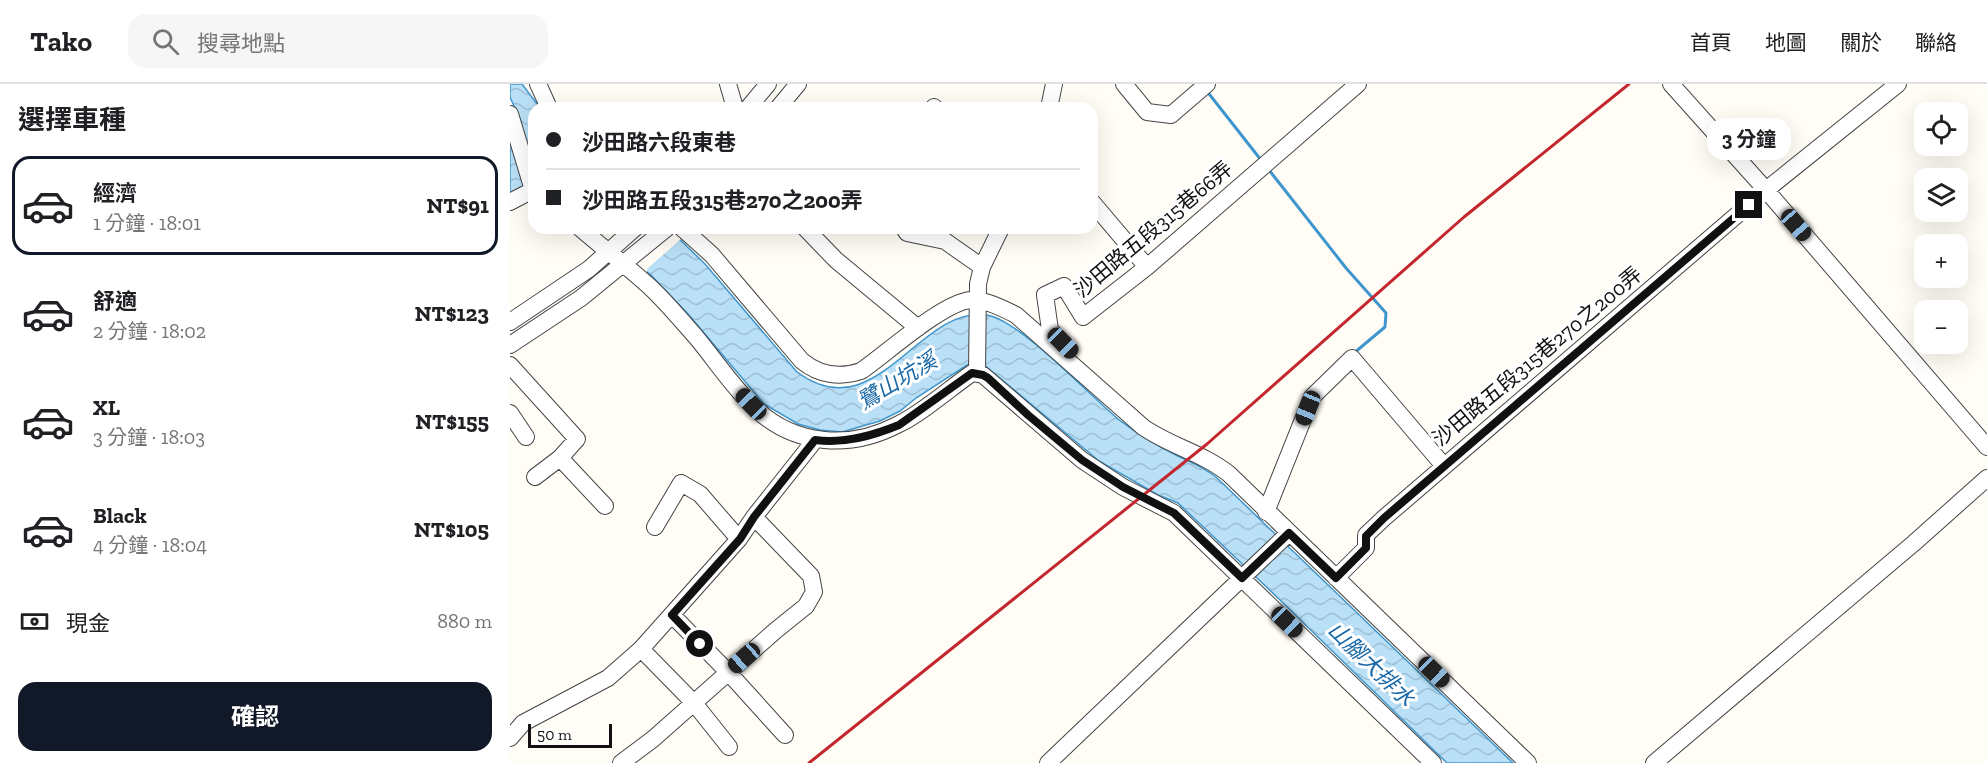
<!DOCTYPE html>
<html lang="zh-TW">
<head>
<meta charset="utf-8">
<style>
	body { margin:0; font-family:"Zilla Slab","Noto Sans TC",serif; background:#f6f6f6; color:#202124; height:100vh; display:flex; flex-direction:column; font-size:22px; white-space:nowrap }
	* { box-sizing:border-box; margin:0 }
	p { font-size:20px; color:#757577 }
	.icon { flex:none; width:33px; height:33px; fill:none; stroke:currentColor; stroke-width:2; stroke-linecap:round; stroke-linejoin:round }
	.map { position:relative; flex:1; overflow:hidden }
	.side { display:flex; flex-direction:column; background:#fff; width:510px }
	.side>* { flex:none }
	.top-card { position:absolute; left:18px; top:18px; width:570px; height:132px; border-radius:18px; box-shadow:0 6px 24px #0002; display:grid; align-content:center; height:132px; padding:0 18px; background:#fff }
	.controls { position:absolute; left:1404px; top:18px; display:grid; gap:12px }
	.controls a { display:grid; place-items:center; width:54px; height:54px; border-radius:12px; background:#fff; box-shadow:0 6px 24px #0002; font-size:30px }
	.scale { position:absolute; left:18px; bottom:15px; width:84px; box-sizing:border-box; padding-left:6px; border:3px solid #111; border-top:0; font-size:16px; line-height:21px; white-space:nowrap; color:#111; -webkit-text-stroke:4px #fff; paint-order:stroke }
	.end { position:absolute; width:27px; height:27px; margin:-14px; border:8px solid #111; background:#fff; box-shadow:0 0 0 3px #fff }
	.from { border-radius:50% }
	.bubble { position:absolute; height:42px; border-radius:18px; background:#fff; box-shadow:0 6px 24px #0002; font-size:20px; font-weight:700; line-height:42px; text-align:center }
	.car { position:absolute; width:18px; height:36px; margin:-18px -9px; border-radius:8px; box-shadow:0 0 4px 2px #0007; background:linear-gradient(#222 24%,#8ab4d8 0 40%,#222 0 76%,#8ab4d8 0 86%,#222 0) }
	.top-card b { display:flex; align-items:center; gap:21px; height:57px; font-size:22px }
	.top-card b+b { border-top:2px solid #e0e0e0 }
	.top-card i { width:15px; height:15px; background:#202124 }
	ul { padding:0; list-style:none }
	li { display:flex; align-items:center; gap:18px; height:99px; margin:0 12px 9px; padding:0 6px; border:3px solid transparent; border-radius:18px }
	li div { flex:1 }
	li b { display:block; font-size:22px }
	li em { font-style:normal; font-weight:700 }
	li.current { border-color:#111827 }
	li>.icon { width:54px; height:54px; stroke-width:1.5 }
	h2 { padding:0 18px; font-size:27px; line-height:72px }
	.pay { display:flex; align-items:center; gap:15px; height:66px; padding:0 18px; font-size:22px }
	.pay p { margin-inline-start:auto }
	.action { display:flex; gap:12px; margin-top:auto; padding:12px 18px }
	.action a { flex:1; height:69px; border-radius:18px; background:#111827; color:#fff; font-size:24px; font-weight:700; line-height:69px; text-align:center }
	header { display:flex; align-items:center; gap:36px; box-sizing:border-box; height:84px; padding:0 30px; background:#fff; border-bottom:2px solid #e0e0e0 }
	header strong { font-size:28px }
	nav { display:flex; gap:33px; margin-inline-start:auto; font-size:21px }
	.search { width:420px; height:54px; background:#f6f6f6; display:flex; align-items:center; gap:15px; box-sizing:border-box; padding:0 21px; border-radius:18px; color:#757577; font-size:22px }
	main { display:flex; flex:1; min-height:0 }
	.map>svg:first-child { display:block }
	.water { fill:url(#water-waves); stroke:#3f96cf; stroke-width:1.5 }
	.pier { fill:#fffdf5 }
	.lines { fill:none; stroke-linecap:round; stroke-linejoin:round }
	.stream { stroke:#3f96cf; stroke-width:3 }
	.minor-casing { stroke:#444; stroke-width:18 }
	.minor { stroke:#fff; stroke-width:16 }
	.rail { stroke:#c4262e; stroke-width:3 }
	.route { stroke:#111; stroke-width:8 }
	.labels { text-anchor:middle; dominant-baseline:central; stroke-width:6; stroke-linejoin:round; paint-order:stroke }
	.street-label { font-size:21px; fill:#111; stroke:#fff }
	.water-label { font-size:22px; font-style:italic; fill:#1768a6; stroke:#fff }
</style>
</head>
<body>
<header>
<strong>Tako</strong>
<div class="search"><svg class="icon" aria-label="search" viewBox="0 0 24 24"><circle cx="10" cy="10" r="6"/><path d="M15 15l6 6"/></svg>搜尋地點</div>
<nav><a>首頁</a><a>地圖</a><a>關於</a><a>聯絡</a></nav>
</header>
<main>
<section class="side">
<h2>選擇車種</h2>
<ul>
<li class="current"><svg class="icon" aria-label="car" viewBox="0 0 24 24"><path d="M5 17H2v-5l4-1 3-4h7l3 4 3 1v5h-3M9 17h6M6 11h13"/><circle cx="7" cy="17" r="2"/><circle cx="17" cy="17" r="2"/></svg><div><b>經濟</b><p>1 分鐘 · 18:01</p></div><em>NT$91</em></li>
<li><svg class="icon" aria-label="car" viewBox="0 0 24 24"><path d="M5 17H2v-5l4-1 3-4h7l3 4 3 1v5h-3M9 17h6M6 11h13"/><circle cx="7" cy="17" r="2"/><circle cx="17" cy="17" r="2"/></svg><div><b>舒適</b><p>2 分鐘 · 18:02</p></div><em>NT$123</em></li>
<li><svg class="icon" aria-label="car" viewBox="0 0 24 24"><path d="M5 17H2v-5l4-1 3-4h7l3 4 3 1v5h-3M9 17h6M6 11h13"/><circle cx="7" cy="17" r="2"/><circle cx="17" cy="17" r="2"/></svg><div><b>XL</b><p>3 分鐘 · 18:03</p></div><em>NT$155</em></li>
<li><svg class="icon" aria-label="car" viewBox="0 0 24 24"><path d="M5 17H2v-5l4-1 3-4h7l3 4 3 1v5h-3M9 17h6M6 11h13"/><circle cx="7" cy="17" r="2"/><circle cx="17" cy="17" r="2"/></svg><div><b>Black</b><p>4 分鐘 · 18:04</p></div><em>NT$105</em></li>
</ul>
<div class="pay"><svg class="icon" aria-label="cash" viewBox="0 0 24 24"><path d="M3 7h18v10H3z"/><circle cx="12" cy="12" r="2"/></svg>現金<p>880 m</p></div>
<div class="action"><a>確認</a></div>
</section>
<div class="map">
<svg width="1477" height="679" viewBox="0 0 1477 679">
	<defs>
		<pattern id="water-waves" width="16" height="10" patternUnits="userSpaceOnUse" patternTransform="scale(1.5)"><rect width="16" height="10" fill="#b9e0f7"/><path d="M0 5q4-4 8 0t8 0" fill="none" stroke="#9ebfd3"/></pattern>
	</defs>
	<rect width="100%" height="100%" fill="#fffdf5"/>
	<path class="water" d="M0 0H12L30 24H24V95L14 99 12 104 0 110V44L11 38 0 13Z
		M79 144H158L195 180 287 288C366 347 408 222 476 231 509 235 579 311 608 335 626 349 645 361 666 371 680 378 693 383 706 393L1003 679H937L768 514 668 419 648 411 589 377 473 280 460 279 406 314 390 327 370 337 332 348 310 346 288 340 254 320 178 230 141 191Z"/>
	<path class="pier" d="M99 144H163L175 155H171L138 184 136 190 87 154Z"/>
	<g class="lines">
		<path class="stream" d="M696 6 751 76
			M759 86 836 184 876 229 875 243 844 269"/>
		<g class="minor-casing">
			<path id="minor" d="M28 0 39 24
				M218 0 225 24
				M614 0 637 28 661 31 697 0
				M1161 0 1256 106 1477 363
				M424 23 425 24
				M238 24 258 0
				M268 24 288 0
				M539 24 544 0
				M0 30 23 106
				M0 118 23 106
				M582 118 637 183
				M70 144C93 164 117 182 140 203 156 218 171 236 186 253 206 277 224 305 247 326 286 362 341 365 387 341 411 330 439 305 462 289L473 291 572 376 613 403 664 429 923 679
				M172 144 202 171 292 277C309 291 330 294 351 287 376 270 433 218 461 216 477 216 492 224 506 231L633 343C660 362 693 369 719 390L1018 679
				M295 144 326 176 408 244
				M394 144 397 149 435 157 472 183
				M0 238 79 185 125 144
				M554 260 540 246 535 211 554 202 573 233 637 183 848 0
				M0 261 71 214 157 144
				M0 281 67 355 50 374 25 393
				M467 289 468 200 472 183 491 144
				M0 329 16 353
				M50 374 95 422
				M756 428 802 313 842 274 934 382
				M145 443 171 399 190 410 229 455
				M826 494 856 464V451L874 434 1256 106 1388 0
				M162 531 218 588 275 651
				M131 565 184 619 219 663
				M0 654 13 639 98 594 131 565 229 455 244 433 305 356
				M111 679 143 655 265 547 296 522 304 508 301 492 244 433
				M538 679 779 449
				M1144 679 1404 459 1477 394"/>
		</g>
		<use href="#minor" class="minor"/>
		<path class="rail" d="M299 679 697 360 954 133 1119 0"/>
	</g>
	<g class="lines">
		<path class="route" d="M190 560 162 531 230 455 244 433 305 356C334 360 362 352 389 341L462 289 473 291 478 294 518 331 572 376 613 403 664 429 732 494 779 449 826 494 856 464V452L874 434 1239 121"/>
	</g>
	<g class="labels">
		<g class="street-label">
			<text transform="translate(643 145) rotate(-40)">沙田路五段315巷66弄</text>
			<text transform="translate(1027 272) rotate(-40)">沙田路五段315巷270之200弄</text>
		</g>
		<g class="water-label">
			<text transform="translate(387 297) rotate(-31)">鷺山坑溪</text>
			<text transform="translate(861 580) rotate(44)">山腳大排水</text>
		</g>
	</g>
</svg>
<div class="controls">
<a><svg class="icon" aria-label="locate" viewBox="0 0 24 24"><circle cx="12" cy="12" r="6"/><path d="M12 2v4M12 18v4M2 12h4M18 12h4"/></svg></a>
<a><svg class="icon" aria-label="layers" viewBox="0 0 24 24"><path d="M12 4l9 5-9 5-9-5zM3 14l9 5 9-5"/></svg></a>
<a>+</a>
<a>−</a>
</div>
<div class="scale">50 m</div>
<i class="end from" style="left:190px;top:560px"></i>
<i class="end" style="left:1239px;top:121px"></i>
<div class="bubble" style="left:1197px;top:34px;width:84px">3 分鐘</div>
<i class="car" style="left:1286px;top:141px;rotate:139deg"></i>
<i class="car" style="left:553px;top:259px;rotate:135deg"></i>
<i class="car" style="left:241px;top:320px;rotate:316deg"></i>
<i class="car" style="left:798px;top:324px;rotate:202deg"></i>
<i class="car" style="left:777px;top:538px;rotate:134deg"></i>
<i class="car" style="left:234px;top:574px;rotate:229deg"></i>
<i class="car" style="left:924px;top:588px;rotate:134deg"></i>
<div class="top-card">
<b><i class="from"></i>沙田路六段東巷</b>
<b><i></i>沙田路五段315巷270之200弄</b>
</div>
</div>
</main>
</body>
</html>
